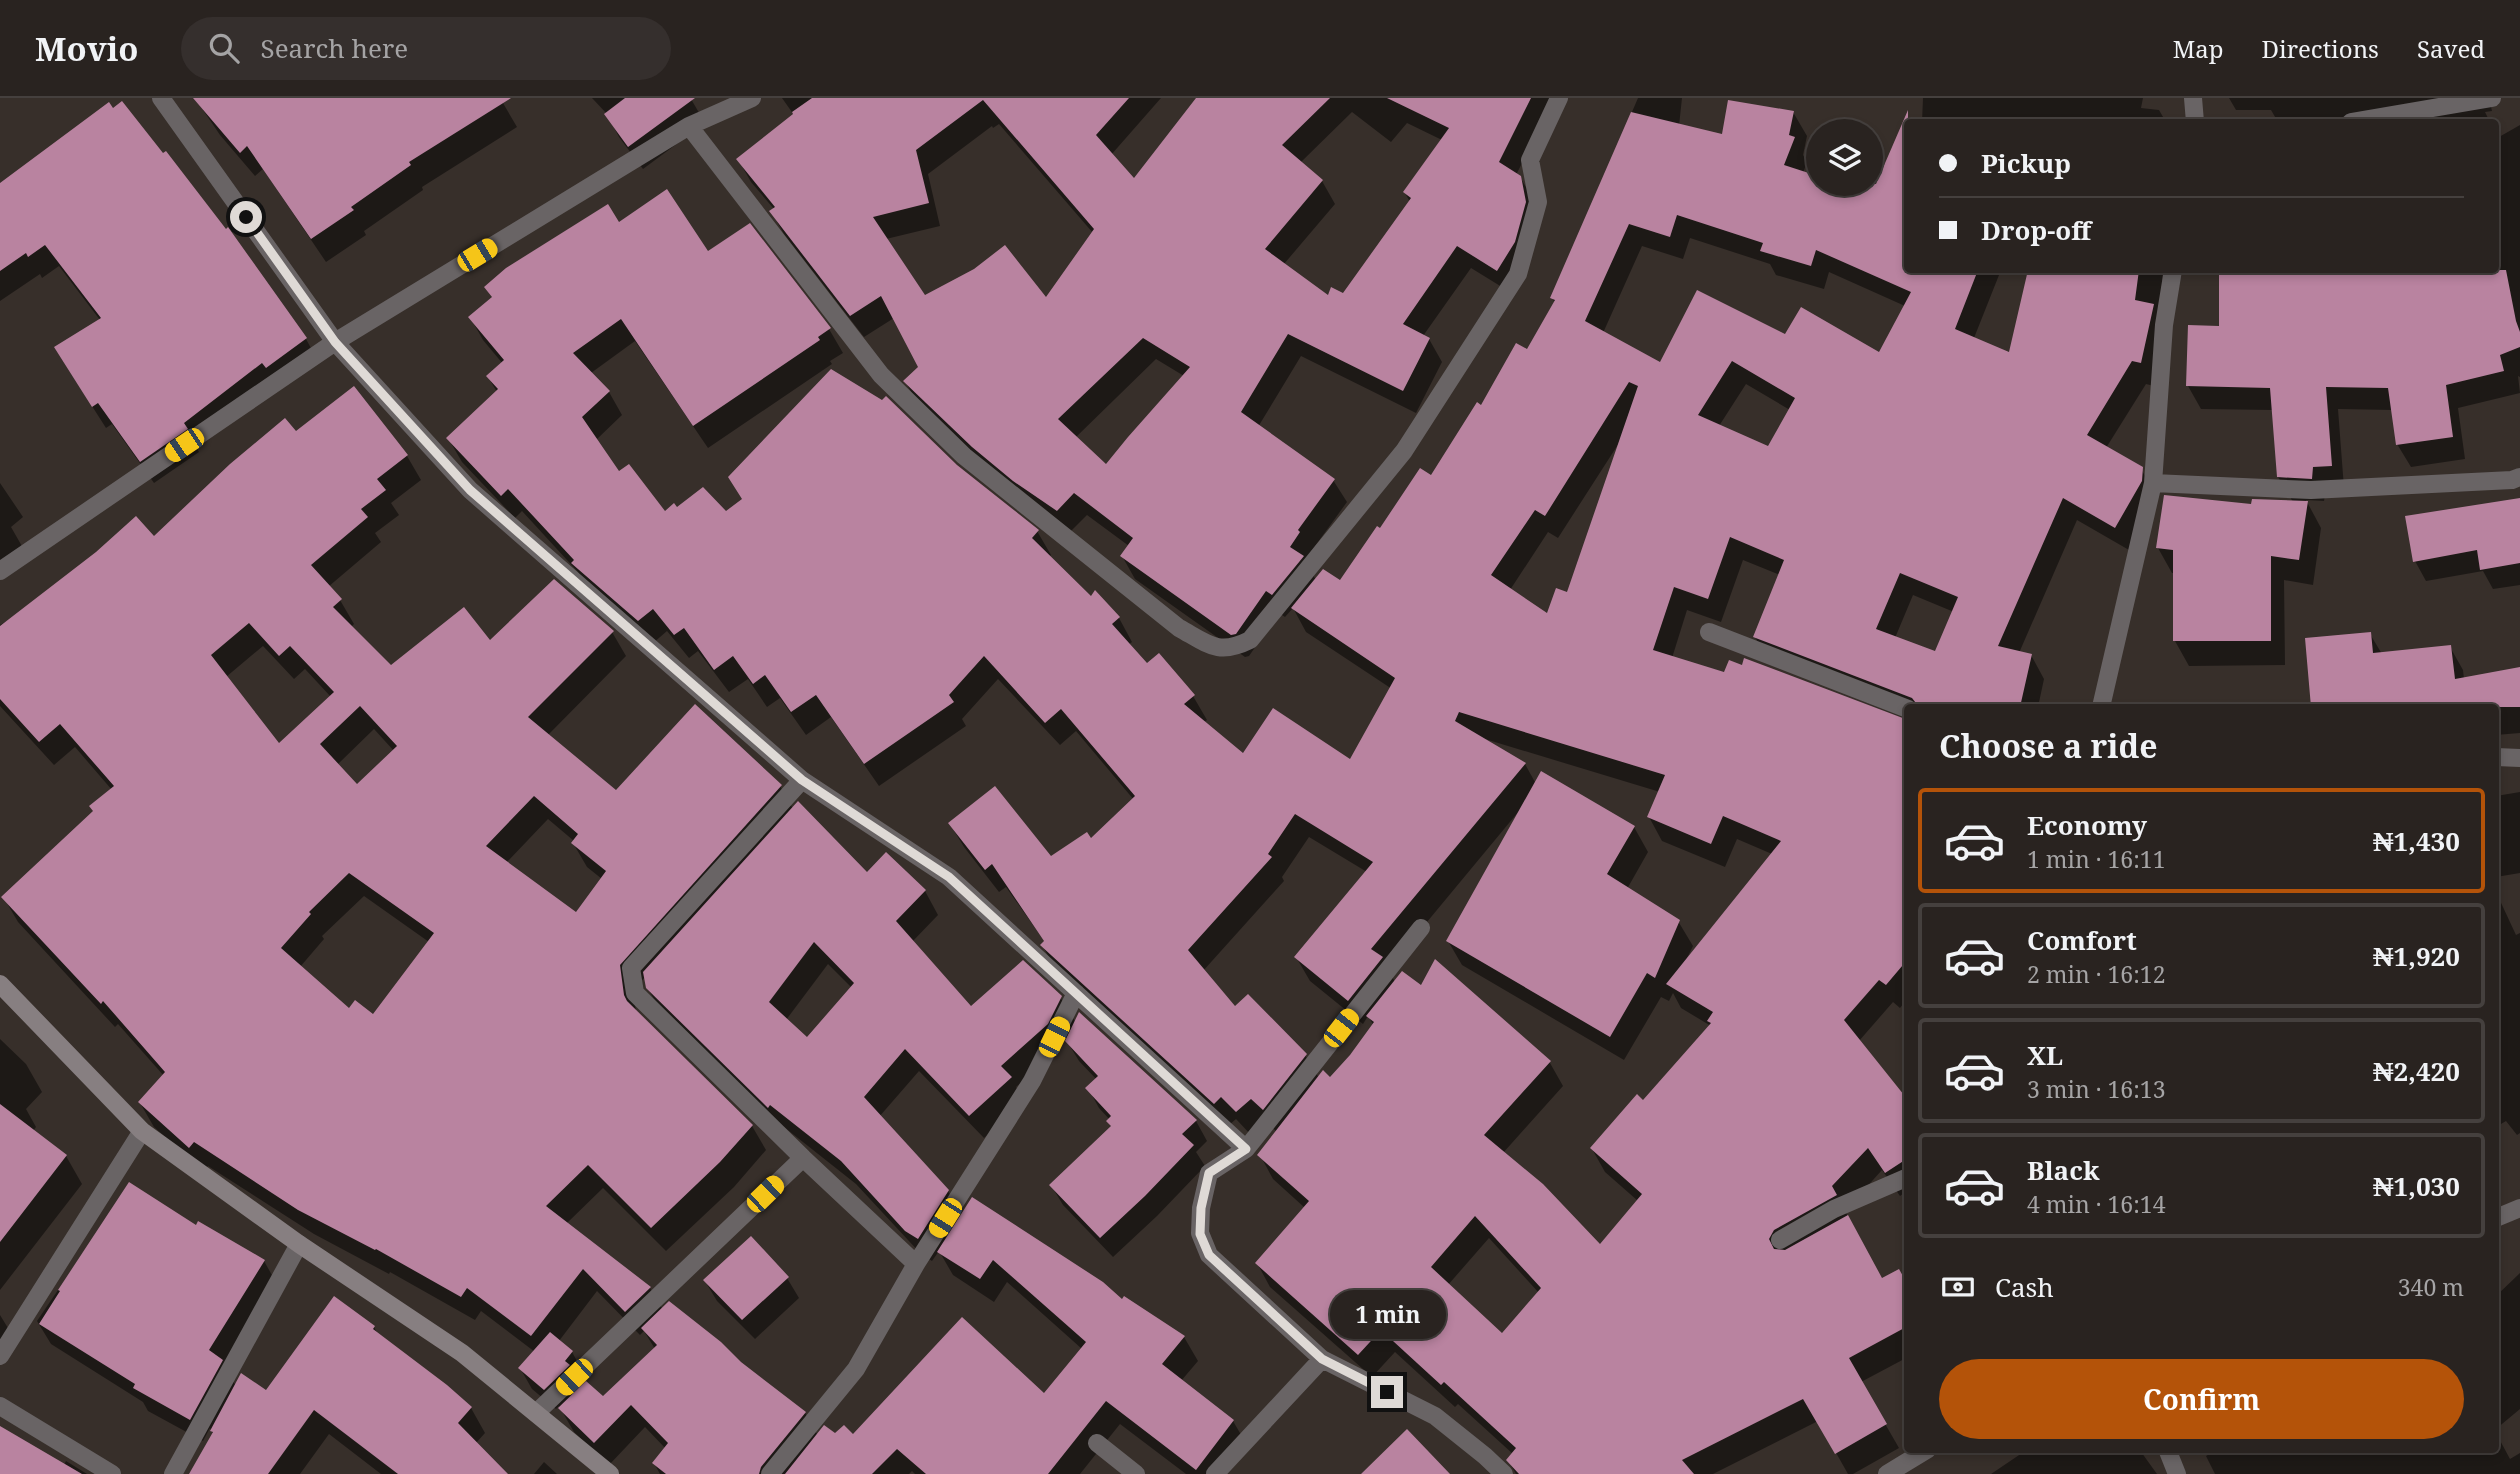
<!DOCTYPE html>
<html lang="en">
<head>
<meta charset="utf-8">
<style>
	body { margin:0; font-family:"Noto Serif",serif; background:#352f2d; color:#f1f3f6; height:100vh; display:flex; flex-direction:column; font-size:26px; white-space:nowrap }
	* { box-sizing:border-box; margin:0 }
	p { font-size:23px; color:#a5a4a5 }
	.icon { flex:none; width:38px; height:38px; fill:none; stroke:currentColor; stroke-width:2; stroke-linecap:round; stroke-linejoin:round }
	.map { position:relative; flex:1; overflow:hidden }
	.drawer { position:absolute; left:1904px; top:606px; width:595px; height:749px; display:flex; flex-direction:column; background:#292320; border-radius:7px; box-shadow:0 4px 10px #0003,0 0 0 2px #45403e }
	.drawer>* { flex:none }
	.banner { position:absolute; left:1904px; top:21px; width:595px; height:154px; border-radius:7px; box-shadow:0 4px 10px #0003,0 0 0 2px #45403e; display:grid; align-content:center; height:154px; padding:0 35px; background:#292320 }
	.tools { position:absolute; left:1806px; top:21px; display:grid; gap:14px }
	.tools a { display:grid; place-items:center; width:77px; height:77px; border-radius:50%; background:#292320; box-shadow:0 4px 10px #0003,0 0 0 2px #45403e; font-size:35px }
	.end { position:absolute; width:32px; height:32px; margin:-16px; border:9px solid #dfdad6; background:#111; box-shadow:0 0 0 4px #111 }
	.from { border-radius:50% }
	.bubble { position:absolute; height:49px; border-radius:24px; background:#292320; box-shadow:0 4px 10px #0003,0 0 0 2px #45403e; font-size:23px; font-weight:700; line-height:49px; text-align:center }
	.car { position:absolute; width:21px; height:42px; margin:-21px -10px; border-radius:9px; box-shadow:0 0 5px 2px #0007; background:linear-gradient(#f5c518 24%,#345 0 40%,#f5c518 0 76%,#345 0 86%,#f5c518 0) }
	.banner b { display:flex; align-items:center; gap:24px; height:66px; font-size:26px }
	.banner b+b { border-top:2px solid #45403e }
	.banner i { width:18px; height:18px; background:#f1f3f6 }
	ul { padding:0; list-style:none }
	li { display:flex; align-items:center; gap:21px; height:105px; margin:0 14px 10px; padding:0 21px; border:4px solid #45403e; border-radius:7px }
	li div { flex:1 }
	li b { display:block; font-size:26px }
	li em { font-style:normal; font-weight:700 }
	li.current { border-color:#b45309 }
	li>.icon { width:63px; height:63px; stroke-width:1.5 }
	h2 { padding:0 35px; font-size:32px; line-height:84px }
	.pay { display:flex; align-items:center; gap:18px; height:77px; padding:0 35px; font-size:26px }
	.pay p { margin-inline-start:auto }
	.cta { display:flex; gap:14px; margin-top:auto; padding:14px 35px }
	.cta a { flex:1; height:80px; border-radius:42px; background:#b45309; color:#fff; font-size:28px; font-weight:700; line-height:80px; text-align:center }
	header { display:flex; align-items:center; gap:42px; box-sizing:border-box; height:98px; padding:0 35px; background:#292320; border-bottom:2px solid #45403e }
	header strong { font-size:33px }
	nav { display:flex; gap:38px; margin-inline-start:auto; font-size:24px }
	.search { width:490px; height:63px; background:#352f2d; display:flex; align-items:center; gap:18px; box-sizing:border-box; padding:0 24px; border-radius:38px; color:#a5a4a5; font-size:26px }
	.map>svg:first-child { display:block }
	.shadow { fill:#0007; fill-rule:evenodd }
	.building { fill:#b983a0; fill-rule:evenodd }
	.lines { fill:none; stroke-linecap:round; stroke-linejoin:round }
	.street { stroke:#696465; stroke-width:18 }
	.secondary { stroke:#877f81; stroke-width:18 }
	.route { stroke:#dfdad6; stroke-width:9 }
</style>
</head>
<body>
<header>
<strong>Movio</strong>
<div class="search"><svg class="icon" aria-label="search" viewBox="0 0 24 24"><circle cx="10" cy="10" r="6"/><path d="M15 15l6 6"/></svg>Search here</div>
<nav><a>Map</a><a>Directions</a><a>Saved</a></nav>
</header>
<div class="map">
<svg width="2520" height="1376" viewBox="0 0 2520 1376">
	<rect width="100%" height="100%" fill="#372f2a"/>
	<path class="shadow" d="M195 0H500L517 29 422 89 423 92 364 133 366 137 326 164 263 71 255 78 220 37Z
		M592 0H693L691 1 705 25 643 71 619 39 607 16Z
		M782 0H1161L1111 57 1134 83 1199 0H1563L1543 24 1516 77 1520 79 1534 103 1510 194 1471 170 1423 238 1429 241 1442 264 1416 315 1301 258 1258 329 1333 382 1347 404 1310 455 1306 466 1316 482 1340 485 1380 432 1432 380 1482 309 1528 253 1555 205 1552 200 1638 0H1682L1679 28 1723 38 1793 14 1807 38 1803 57 1807 64 1803 75 1818 80V86H1834L1872 99 1908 172H2001L1974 240 2011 256 2030 172H2163L2154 288 2146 286 2106 350 2141 371 2155 395 2129 452 2077 422 2019 555 2031 557 2044 581 2038 609H1908L1768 562 1755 539 1780 477 1743 462 1721 524 1687 512 1672 560 1908 624V900L1900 910 1893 904 1859 943 1901 996 1905 994 1908 998V1092L1900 1098 1882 1072 1845 1113 1882 1182 1908 1190V1259L1861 1284 1899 1350 1853 1376H1848L1818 1323 1713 1376H1516L1508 1362 1513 1356 1458 1306 1455 1309 1395 1254 1372 1279 1270 1189 1257 1165 1305 1110 1273 1081 1260 1057 1277 1034 1265 1023 1251 1037 1236 1021 1228 1028 1055 870 1042 847 1045 844 1006 789 999 794 964 749 950 726 1051 761 1091 743 1134 702 1076 633 1060 647 998 581 962 621 966 628 879 688 831 619 806 637 780 600 767 609 748 581 729 594 698 553 689 560 667 533 652 546 587 489 578 474 522 413 515 420 462 364 448 340 497 294 488 279 503 266 483 242 470 219 493 200 486 189 618 126 708 156 829 231 843 255 830 263 832 266 708 350 635 243 591 275 609 294 622 317 596 342 619 375 664 415 676 411 726 416 956 368 1037 433 1051 457 1049 459 1091 500 1119 520 1132 544 1128 547 1146 567 1193 598 1207 622 1204 624 1244 657 1351 663 1392 591 1306 534 1293 510 1285 519 1279 515 1249 558 1245 559 1135 481 1122 458 1129 448 1087 417 1070 434 1028 405 918 306 905 283 921 270 894 220 864 239 784 136 771 113 774 111 751 84 738 61 794 17ZM1352 14 1391 44 1407 25 1442 42 1405 95 1410 104 1344 198 1328 199 1284 166 1335 106 1322 83 1300 65ZM999 26 1093 135 1046 202 925 199 886 141 940 128 928 76 992 28 993 30ZM1690 140 1770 166 1776 177 1824 191 1829 174 1905 208 1880 257 1786 238 1661 266 1603 235 1642 148 1683 161ZM1156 261 1184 278 1106 369 1075 340ZM1746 286 1790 312 1768 350 1719 328ZM1619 345 1568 496 1548 518 1510 492 1548 434 1558 440ZM1913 497 1954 514 1936 555 1895 540ZM1485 641 1660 694 1649 719 1662 743 1725 769 1737 741 1772 756 1687 860 1693 848 1678 823 1627 791 1648 754 1634 729 1536 686 1525 666ZM1519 713 1448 843 1462 867 1624 962 1661 899 1669 903 1673 895 1681 910 1711 928 1644 1004 1592 1051 1605 1074 1638 1103 1600 1149 1503 1055 1563 988 1550 965 1436 863 1421 889 1395 884 1388 871ZM1309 739 1367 774 1296 859 1310 883 1363 926 1368 918 1374 928 1330 982 1319 980 1305 957 1235 911 1203 873 1284 783 1282 779ZM1489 1140 1539 1195 1503 1238 1448 1187Z
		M1923 0H2143L2141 10 2159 12 2166 24H1922Z
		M2229 0H2489L2492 13 2485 14 2490 24H2278L2271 12H2236Z
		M2520 27V279L2518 278 2520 295 2458 310 2465 361 2411 369 2397 346 2393 312 2338 311 2344 390 2326 392 2324 403 2306 402 2321 430 2313 487 2284 482 2285 567 2189 568 2175 543V475H2172L2158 450 2253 408 2293 404 2278 379 2273 312 2201 311 2188 288 2220 229 2221 172H2496V34L2499 39Z
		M0 88 226 133 228 132 306 241 318 263 195 347 199 354 154 385 112 326 106 330 69 272 100 222 59 168 42 180 40 176 0 203Z
		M354 291 407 358 421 382 391 405 399 417 375 435 381 444 328 489 340 502 354 526 351 529 390 570 490 544 612 534 626 558 548 637 616 695 780 688 793 711 867 777 925 793 938 817 912 844 971 910 1060 899 1076 925 1196 1023 1207 1043 1196 1054 1205 1068 1157 1118 1113 1159 1063 1107 1051 1087 1112 1030 1108 1023 1110 1022 1099 1010 1088 990 1097 982 1079 963 1065 940 1061 949 1016 989 1024 1003 984 1040 919 973 879 1019 948 1093 962 1118 1122 1203 1124 1200 1184 1239 1198 1263 1181 1283 1233 1323 1247 1347 1226 1376H1186L1120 1326 1080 1376H915L912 1373 909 1376H660L654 1365 666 1351 645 1329 609 1367 574 1334 559 1308 556 1311 532 1291 520 1270 535 1254 481 1213 475 1222 390 1174 389 1176 314 1136 208 1068 204 1073 154 1029 140 1005 164 978 118 926 115 929 18 824 4 800 95 714 112 692 75 649 54 667 0 608V527L154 440ZM263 548 294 581 305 571 331 599 279 647 226 579ZM374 631 394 653 357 689 337 667ZM548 721 574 743 573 745 587 769 602 781 576 817 506 765ZM364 798 429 844 373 919 349 912 300 869 324 841 322 838ZM828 866 852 890 807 941 786 922ZM646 878 647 889 661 913 782 1032 784 1029 856 1086 921 1156 932 1163 939 1153 953 1177 994 1204 1007 1184 1082 1251 1044 1297 853 1338H818L805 1315 740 1265 663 1212 650 1190 566 1126 603 1090 666 1153 734 1089 766 1052 752 1028 636 914 633 892ZM597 1193 640 1237 644 1233 655 1251 603 1301 581 1290 577 1282 583 1274 572 1254 559 1243Z
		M0 385 23 419 11 429 23 450 0 468Z
		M2520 402V487L2493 491 2483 473 2426 483 2415 463Z
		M2370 536 2382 556 2450 549 2463 572 2464 581 2520 571V635L2496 637V609H2313Z
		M2520 694V775L2496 779V698Z
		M2496 794 2516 837 2520 835V1035L2517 1037 2506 1023 2496 1029 2497 955 2496 954Z
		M0 941 26 966 42 994 26 1011 36 1029 33 1033 66 1058 82 1086 0 1192Z
		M130 1086 196 1129 264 1163 277 1186 225 1270 236 1288 266 1295 374 1229 378 1237 471 1310 485 1335 476 1345 506 1376H381L329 1336 300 1376H191L213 1336 210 1330 203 1343 148 1313 143 1304 51 1246 37 1223Z
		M2520 1175V1311L2496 1331V1198Z
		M787 1180 799 1200 755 1241 717 1203 705 1183Z
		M0 1217 11 1235 0 1248Z
		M0 1331 64 1367 66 1363 87 1376H0Z
		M2496 1335 2510 1361 2520 1355V1376H2215L2206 1358 2214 1353 2213 1351H2496Z
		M2028 1351H2139L2157 1376H1991Z
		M544 1364 557 1376H534Z"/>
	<path class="building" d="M193 0H511L409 64 411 67 351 109 354 112 311 141 247 48 240 55Z
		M625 0H695L628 49 604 16Z
		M812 0H1129L1096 37 1134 80 1196 0H1330L1282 47 1323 82 1265 151 1328 197 1331 189 1343 195 1411 100 1403 94 1449 30 1387 0H1531L1499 64 1521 78 1526 104 1515 144 1497 173 1457 148 1403 226 1430 240 1403 293 1288 236 1241 314 1335 381 1298 432 1300 434 1290 449 1304 458 1272 497 1266 493 1236 536 1231 537 1120 458 1133 440 1074 395 1057 413 1013 383 972 349 903 283 918 269 881 198 850 218 769 113 775 109 736 61 793 16 792 14ZM983 2 1094 131 1046 199 1005 147 974 171 925 197 873 119 929 105 916 52ZM1143 240 1190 269 1128 339 1106 366 1058 321Z
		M1728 2 1794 13 1789 37 1795 39 1784 67 1818 78V86H1876L1908 12V172H1978L1955 231 2009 254 2028 172H2139L2135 202 2154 206 2141 265 2132 263 2087 337 2143 369 2142 383 2115 430 2063 400 1998 548 2032 556 2020 609H1919L1912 600 1753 539 1784 462 1730 439 1708 501 1674 489 1653 552 1724 574 1729 562 1742 567 1744 560 1908 622V861L1886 887 1879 882 1844 922 1908 1002V1060L1885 1075 1868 1050 1832 1088 1837 1097 1774 1132 1769 1141 1774 1151 1785 1152 1848 1117 1882 1180 1899 1171 1908 1187V1228L1849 1260 1887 1326 1835 1356 1803 1301 1682 1362 1694 1376H1519L1506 1362 1516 1350 1444 1284 1441 1287 1381 1232 1358 1257 1255 1165 1309 1103 1257 1057 1323 972 1330 979 1350 957 1374 924 1366 918 1402 873 1421 887 1435 861 1551 963 1484 1037 1543 1086 1600 1146 1642 1096 1590 1050 1637 996 1643 1002 1711 925 1707 923 1713 914 1666 886 1781 743 1723 718 1711 746 1647 719 1665 677 1459 614 1455 623 1526 665 1371 851 1383 859 1348 903 1294 859 1373 764 1295 716 1268 756 1272 759 1188 852 1235 908 1248 896 1307 956 1263 1012 1251 1001 1236 1014 1221 999 1214 1006 1040 847 1044 843 992 766 985 772 948 725 995 688 1051 758 1087 734 1091 740 1135 698 1061 611 1045 625 984 558 949 597 954 604 864 666 816 597 791 614 765 577 753 586 733 558 714 572 684 530 674 537 653 511 638 523 571 465 574 462 508 391 501 398 446 340 498 291 486 278 504 262 468 219 492 199 484 189 506 170 608 106 619 124 667 91 708 153 750 125 831 230 818 239 820 242 693 328 621 221 573 255 610 293 582 319 619 373 629 366 665 413 674 405 677 409 703 389 726 413 742 401 728 379 831 271 882 302 886 298 957 367 1039 432 1032 440 1091 498 1095 492 1120 519 1112 526 1147 565 1159 555 1195 597 1184 606 1243 655 1273 610 1350 661 1395 580 1291 510 1323 471 1340 482 1377 428 1380 430 1420 370 1431 377 1477 304 1481 307 1516 245 1527 251 1555 202 1550 200 1631 14 1722 36ZM1677 117 1763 145 1760 153 1811 168 1816 152 1911 194 1879 254 1801 209 1785 236 1697 192 1660 264 1585 223 1629 126 1670 139ZM1732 263 1795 300 1768 348 1698 317ZM1629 284 1638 288 1567 494 1556 490 1547 515 1491 477 1535 412 1545 418ZM1900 475 1958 499 1935 553 1876 531ZM1475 1118 1541 1190 1502 1235 1431 1169Z
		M122 3 163 55 166 53 226 131 228 129 307 240 266 270 262 265 184 325 188 331 140 364 98 305 92 309 54 249 101 220 45 147 28 159 26 155 0 173V85L109 4 113 10Z
		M2219 172H2506L2516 223 2520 234V249L2500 257 2504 273 2446 287 2453 339 2396 347 2388 290 2326 289 2332 368 2313 369 2312 381 2277 379 2270 290 2186 288 2188 227 2219 228Z
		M354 288 408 357 377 381 386 392 361 411 368 419 311 467 342 501 333 509 391 567 464 509 490 542 554 481 614 533 528 619 616 692 695 606 782 687 620 867 624 897 627 903 753 1027 720 1064 651 1130 588 1067 546 1108 651 1189 625 1214 583 1171 531 1238 467 1190 461 1199 376 1151 375 1152 298 1112 194 1044 189 1050 138 1004 165 974 103 903 101 906 1 799 93 713 89 708 114 688 60 626 39 644 0 601V528L96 454 136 418 154 438 230 366 285 320 296 333ZM249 525 279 558 290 548 334 594 279 645 211 557ZM360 608 397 648 357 686 320 646ZM534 698 578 736 571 745 606 773 576 814 486 748ZM349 775 434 835 373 916 355 902 349 910 281 850 311 816 309 814Z
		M2164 397 2251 406 2252 401 2308 403 2299 462 2271 458V543H2173V452L2156 450Z
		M2520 400V465L2480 472 2477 452 2413 464 2405 418Z
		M2371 534 2373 555 2451 547 2455 581 2520 569V609H2311L2305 540Z
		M1541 673 1635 728 1607 776 1680 822 1655 880 1647 875 1610 939 1446 843Z
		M798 703 867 774 886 754 926 792 896 823 971 908 1023 862 1062 898 1048 926 1001 968 1012 979 969 1018 905 951 864 999 949 1092 918 1141 905 1133 841 1063 770 1007 768 1010 646 890 643 874ZM814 844 854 885 807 939 769 904Z
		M1079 914 1197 1022 1182 1036 1194 1047 1145 1098 1100 1140 1049 1087 1111 1028 1106 1023 1111 1018 1085 990 1098 978 1065 943Z
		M0 1006 67 1057 0 1144Z
		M129 1084 196 1127 198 1123 265 1162 209 1252 223 1262 190 1322 133 1290 135 1286 39 1226 60 1193 58 1192Z
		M972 1099 1103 1184 1122 1201 1124 1198 1185 1238 1162 1266 1234 1322 1196 1372 1106 1303 1048 1376H926L897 1351 872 1376H785L824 1327 835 1335 844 1327 853 1336 962 1219 1044 1295 1086 1244 993 1162 980 1181 937 1154Z
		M751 1138 789 1179 742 1222 703 1182Z
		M334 1198 375 1228 373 1231 447 1287 472 1309 458 1325 508 1376H398L314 1312 268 1376H189L213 1334 210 1333 241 1275 266 1292Z
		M669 1203 721 1244 741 1264 806 1314 761 1369 759 1376H666L652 1365 668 1345 631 1307 594 1345 558 1310 586 1283 603 1298 657 1247 641 1230Z
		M550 1234 573 1253 565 1263 570 1267 544 1292 518 1270Z
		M0 1328 82 1376H0Z
		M1407 1331 1450 1376H1361Z"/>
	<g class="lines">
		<path class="street" d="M161 0 335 244 470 392 802 682 949 779 1246 1051
			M2193 0 2195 24
			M2351 24 2492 0
			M689 28 881 277 964 358 1179 530C1208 546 1218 558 1250 542L1404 353 1518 176 1538 104 1530 62 1559 0
			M2153 385 2311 392 2512 382 2520 379
			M0 473 335 244 689 28 752 0
			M1709 534 1908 611
			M2101 609 2153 385 2164 227 2173 172
			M2496 659 2520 660
			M802 682 631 870 635 895 803 1060 916 1166
			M1421 830 1246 1051 1209 1075 1201 1110 1200 1135 1209 1157 1322 1261 1435 1318 1485 1358 1504 1376
			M2496 1120 2520 1110
			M1780 1142 1834 1111 1908 1079
			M0 1258 142 1033
			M0 1308 112 1376
			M536 1315 803 1060
			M1097 1345 1136 1376
			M2167 1351 2177 1376
			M173 1376 299 1146
			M770 1376 856 1271 916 1166 1032 983 1076 895
			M1215 1376 1322 1261
			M1887 1376 1928 1351"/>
		<path class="secondary" d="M0 886 142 1033 299 1146 462 1255 610 1376"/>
	</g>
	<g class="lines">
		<path class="route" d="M246 119 335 244 470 392 802 682 949 779 1246 1051 1209 1075 1201 1110 1200 1136 1209 1157 1322 1261 1387 1294"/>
	</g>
</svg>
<div class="tools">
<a><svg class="icon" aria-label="layers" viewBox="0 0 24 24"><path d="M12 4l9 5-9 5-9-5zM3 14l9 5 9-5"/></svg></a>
</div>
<i class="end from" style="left:246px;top:119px"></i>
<i class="end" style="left:1387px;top:1294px"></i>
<div class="bubble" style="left:1330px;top:1192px;width:116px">1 min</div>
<i class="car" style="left:477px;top:157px;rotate:59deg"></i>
<i class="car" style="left:184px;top:347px;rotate:236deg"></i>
<i class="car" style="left:1341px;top:930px;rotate:38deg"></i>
<i class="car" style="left:1054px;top:939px;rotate:26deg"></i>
<i class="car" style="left:765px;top:1096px;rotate:46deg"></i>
<i class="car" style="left:945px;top:1120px;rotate:212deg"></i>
<i class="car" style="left:574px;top:1279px;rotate:226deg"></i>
<div class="banner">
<b><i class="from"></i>Pickup</b>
<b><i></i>Drop-off</b>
</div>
<section class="drawer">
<h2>Choose a ride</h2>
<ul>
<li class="current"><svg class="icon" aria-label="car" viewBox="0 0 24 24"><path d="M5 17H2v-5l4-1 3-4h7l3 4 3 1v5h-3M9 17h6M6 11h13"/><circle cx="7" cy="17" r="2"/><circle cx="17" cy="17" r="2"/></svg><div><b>Economy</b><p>1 min · 16:11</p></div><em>₦1,430</em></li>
<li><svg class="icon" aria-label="car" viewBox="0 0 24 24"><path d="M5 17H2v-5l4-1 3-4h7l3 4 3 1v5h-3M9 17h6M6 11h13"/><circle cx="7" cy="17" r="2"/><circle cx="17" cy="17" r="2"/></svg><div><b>Comfort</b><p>2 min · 16:12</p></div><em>₦1,920</em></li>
<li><svg class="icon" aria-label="car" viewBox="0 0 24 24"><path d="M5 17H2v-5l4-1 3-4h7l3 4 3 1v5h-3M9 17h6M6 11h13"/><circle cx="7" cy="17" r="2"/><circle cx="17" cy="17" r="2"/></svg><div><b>XL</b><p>3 min · 16:13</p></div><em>₦2,420</em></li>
<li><svg class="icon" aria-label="car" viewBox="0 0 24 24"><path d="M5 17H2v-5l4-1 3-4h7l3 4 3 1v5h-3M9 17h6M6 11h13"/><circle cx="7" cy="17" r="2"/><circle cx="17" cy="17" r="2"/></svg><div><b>Black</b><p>4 min · 16:14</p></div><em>₦1,030</em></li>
</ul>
<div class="pay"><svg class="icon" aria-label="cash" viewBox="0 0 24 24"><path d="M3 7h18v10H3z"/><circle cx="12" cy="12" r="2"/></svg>Cash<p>340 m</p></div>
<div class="cta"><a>Confirm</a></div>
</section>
</div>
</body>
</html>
